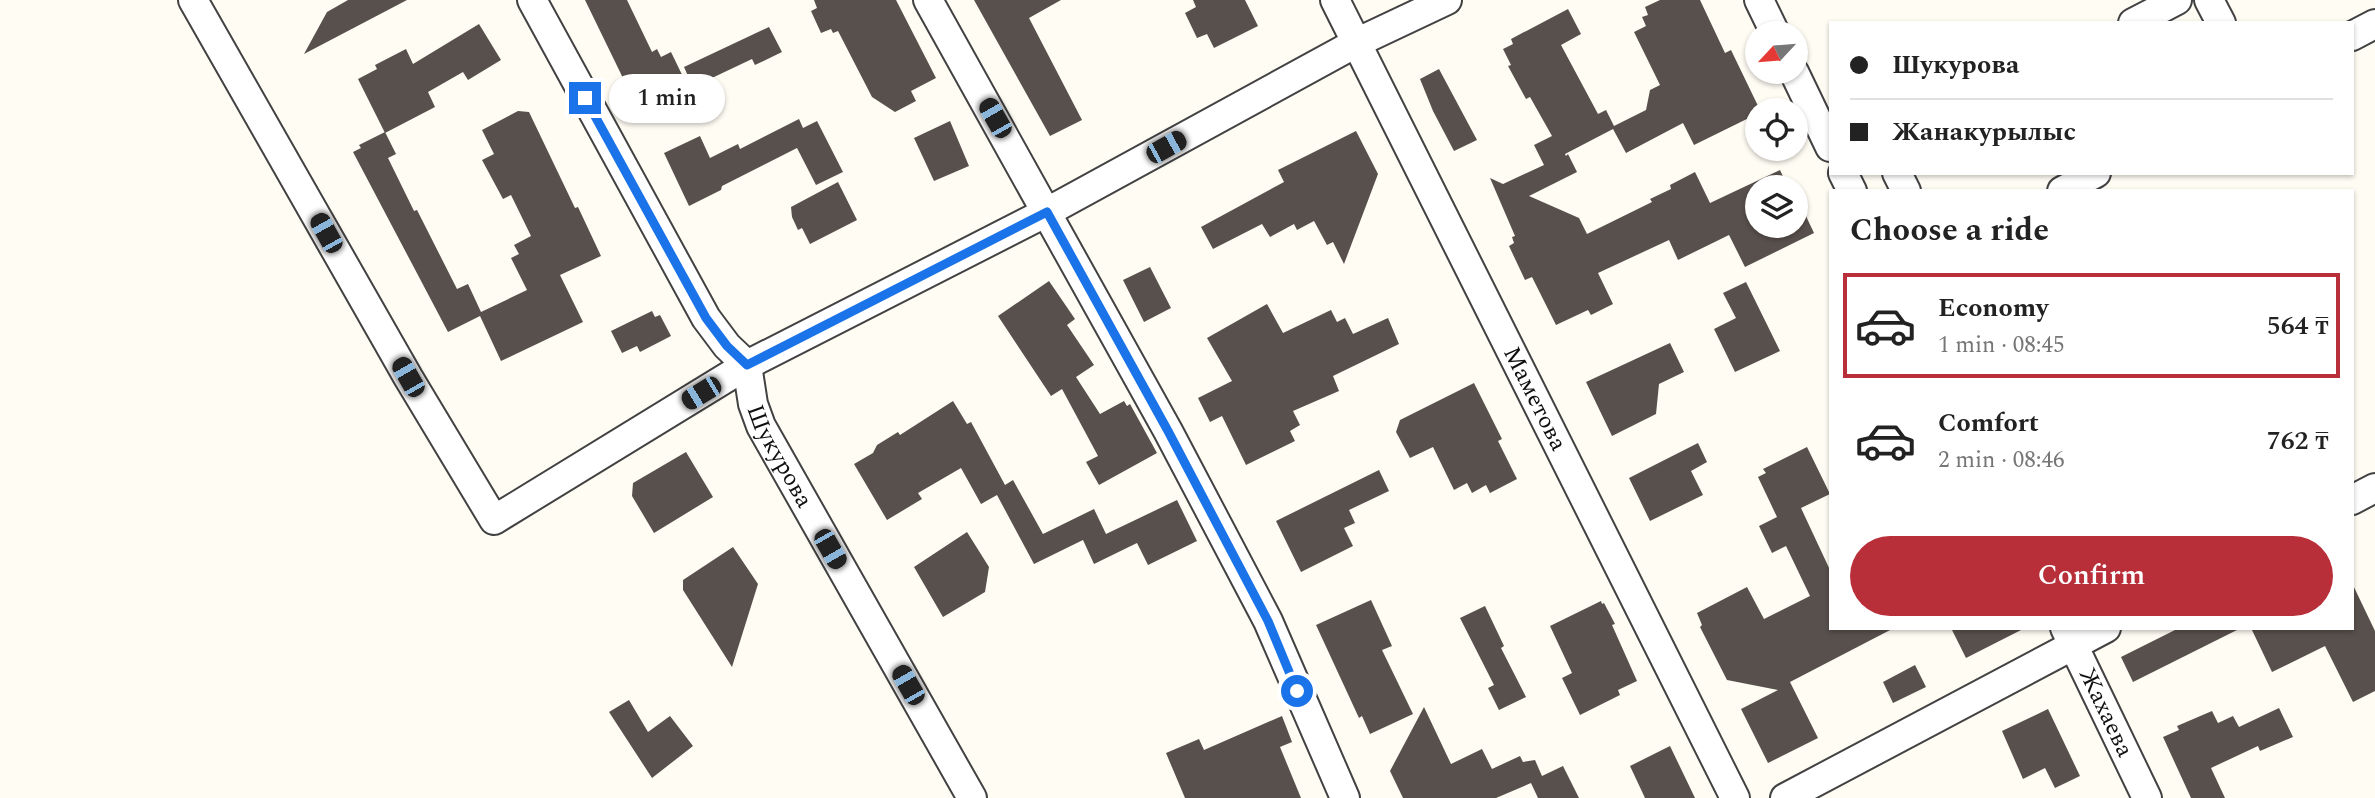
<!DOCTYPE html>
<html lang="en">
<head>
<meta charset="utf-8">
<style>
	body { margin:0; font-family:Spectral,serif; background:#f6f6f6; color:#222; height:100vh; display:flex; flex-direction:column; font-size:26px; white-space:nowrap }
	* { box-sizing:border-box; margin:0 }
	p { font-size:23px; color:#767676 }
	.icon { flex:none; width:38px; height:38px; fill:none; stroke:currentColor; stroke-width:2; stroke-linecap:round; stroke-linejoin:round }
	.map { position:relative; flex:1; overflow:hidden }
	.details { position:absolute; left:1829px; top:189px; width:525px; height:441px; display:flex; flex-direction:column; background:#fff; border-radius:0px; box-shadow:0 2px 5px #0004 }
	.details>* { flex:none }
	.banner { position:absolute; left:1829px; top:21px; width:525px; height:154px; border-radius:0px; box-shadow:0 2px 5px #0004; display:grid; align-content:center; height:154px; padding:0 21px; background:#fff }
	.needle { width:46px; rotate:244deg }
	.controls { position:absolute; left:1745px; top:21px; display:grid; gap:14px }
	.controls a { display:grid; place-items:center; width:63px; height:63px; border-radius:50%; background:#fff; box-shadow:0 2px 5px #0004; font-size:35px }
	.end { position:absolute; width:32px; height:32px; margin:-16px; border:9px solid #1a73e8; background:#fff; box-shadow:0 0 0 4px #fff }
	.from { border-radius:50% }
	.bubble { position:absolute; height:49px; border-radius:24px; background:#fff; box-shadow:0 2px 5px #0004; font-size:23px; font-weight:600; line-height:49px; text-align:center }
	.car { position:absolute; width:21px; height:42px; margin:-21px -10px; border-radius:9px; box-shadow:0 0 5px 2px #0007; background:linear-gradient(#222 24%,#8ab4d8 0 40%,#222 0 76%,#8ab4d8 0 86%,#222 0) }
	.banner b { display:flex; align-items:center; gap:24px; height:66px; font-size:26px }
	.banner b+b { border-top:2px solid #e0e0e0 }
	.banner i { width:18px; height:18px; background:#222 }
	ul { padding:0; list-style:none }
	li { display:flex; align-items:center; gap:21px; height:105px; margin:0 14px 10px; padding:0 7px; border:4px solid transparent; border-radius:0px }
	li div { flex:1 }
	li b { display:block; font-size:26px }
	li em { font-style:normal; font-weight:600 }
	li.active { border-color:#b82f3a }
	li>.icon { width:63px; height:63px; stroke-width:1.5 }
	h2 { padding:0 21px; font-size:32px; line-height:84px }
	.action { display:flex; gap:14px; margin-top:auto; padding:14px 21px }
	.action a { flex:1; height:80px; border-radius:42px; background:#b82f3a; color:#fff; font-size:28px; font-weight:600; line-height:80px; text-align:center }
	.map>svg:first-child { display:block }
	.building { fill:#58504c }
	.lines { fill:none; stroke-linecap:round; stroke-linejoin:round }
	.minor-casing { stroke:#424242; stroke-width:32 }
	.minor { stroke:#fff; stroke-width:28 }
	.route { stroke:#1a73e8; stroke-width:9 }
	.labels { text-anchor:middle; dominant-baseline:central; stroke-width:7; stroke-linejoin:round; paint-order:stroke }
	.street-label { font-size:24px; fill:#0f0f0f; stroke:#fff }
</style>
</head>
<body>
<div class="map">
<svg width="2375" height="798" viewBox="0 0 2375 798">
	<rect width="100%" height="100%" fill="#fefcf3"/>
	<path class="building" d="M348 0H407L304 54 327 12Z
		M585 0H627L652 52 657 49 661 57 671 52 687 85 638 109Z
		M814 0H896L936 78 911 91 916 101 895 112 872 97 838 31 833 33 831 29 821 33 811 11 817 8Z
		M974 0H1061L1029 18 1082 120 1050 136Z
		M1193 0H1245L1258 26 1214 48 1207 34 1197 38 1185 13 1196 7Z
		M1660 0H1700L1725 53 1731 50 1760 110H1757V114L1694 145 1683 123 1626 153 1613 129 1565 154 1566 156 1568 154 1577 172 1529 196 1579 218 1587 234 1652 202 1650 199 1671 189 1670 185 1695 172 1710 203 1780 170 1788 187H1757V226H1796L1797 197 1814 233 1745 267 1729 235 1678 260 1669 240 1598 273 1613 304 1591 315 1588 310 1556 325 1532 277 1525 280 1509 246 1514 243 1512 237 1515 236 1490 178 1503 184 1544 165 1534 145 1552 136 1530 97 1526 99 1508 66 1511 65 1503 49 1513 44 1511 39 1568 9 1581 34 1561 45 1598 114 1606 110 1614 126 1646 110 1650 90 1660 85 1634 32 1646 26 1642 17 1648 15 1645 7Z
		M479 24 501 60 468 80 463 72 428 92 435 107 385 133 358 79 377 69 375 65 406 49 413 64Z
		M769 27 782 52 755 65 752 59 693 87 684 67Z
		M1439 69 1477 140 1454 151 1433 111 1420 79Z
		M518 111 529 112 575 208 578 207 601 256 560 275 583 322 501 361 480 316 448 332 353 152 361 148 359 145 385 132 396 154 388 158 414 211 417 210 457 289 468 284 481 312 527 290 511 258 519 254 514 245 531 236 511 195 503 199 482 160 494 154 482 130Z
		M799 119 803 128 817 121 843 172 816 185 797 148 722 186 721 190 689 206 664 153 700 136 710 158 738 144 740 149Z
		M950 121 969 166 934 181 914 138Z
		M1356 131 1378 174 1344 264 1333 242 1327 245 1314 221 1297 230 1294 224 1270 237 1262 224 1213 249 1201 227 1284 182 1278 170Z
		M838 182 857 220 810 244 802 228 798 230 792 217 791 207Z
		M1150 267 1171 308 1144 322 1123 280Z
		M1049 281 1075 319 1067 325 1094 365 1076 377 1100 414 1124 401 1127 406 1130 404 1157 453 1099 485 1086 462 1098 456 1062 389 1051 396 998 316Z
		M1746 282 1780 351 1735 372 1714 329 1736 318 1723 293Z
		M1267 304 1283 333 1331 310 1337 322 1345 318 1353 334 1388 318 1399 344 1333 376 1339 391 1293 411 1300 425 1290 431 1295 441 1246 465 1222 416 1210 422 1198 398 1232 381 1207 338Z
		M652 311 655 317 660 315 671 336 640 352 637 346 622 353 611 331Z
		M1670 343 1684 372 1659 384 1656 414 1612 436 1586 382Z
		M1474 383 1502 439 1498 441 1517 479 1490 493 1486 485 1472 493 1467 483 1454 490 1433 447 1410 458 1396 432 1400 420Z
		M953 401 967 424 971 422 1005 485 1013 480 1043 534 1094 509 1106 534 1177 500 1197 541 1148 565 1137 543 1094 564 1083 540 1034 564 997 495 981 504 961 468 918 493 922 499 887 520 854 464 873 453 877 445 898 432 900 435Z
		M1698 443 1707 462 1691 471 1703 495 1650 521 1629 478Z
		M1807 447 1830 494 1801 508 1830 570V628H1894L1790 682 1818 738 1768 763 1741 709 1778 690 1727 680 1700 627 1702 625 1697 613 1747 587 1764 619 1810 596 1786 546 1772 553 1759 526 1777 517 1758 477 1766 473 1763 469Z
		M686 452 713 497 654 533 632 496 633 483Z
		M1379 470 1389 491 1349 510 1355 523 1344 528 1353 546 1301 572 1276 521Z
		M967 532 989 567 985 592 943 617 914 567Z
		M733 547 758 584 732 667 683 590V580Z
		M2352 583 2375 631V691L2353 702 2325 646 2272 672 2251 628H2352Z
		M1371 600 1392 646 1382 650 1413 714 1370 734 1362 716 1359 718 1316 625Z
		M1601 601 1602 604 1604 603 1615 624 1612 625 1637 681 1618 690 1620 695 1580 715 1562 678 1572 673 1550 626Z
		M1485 606 1504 646 1501 648 1526 697 1499 710 1488 688 1494 685 1460 618Z
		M1951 628H2025L1966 658Z
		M2179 628H2241L2133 682 2121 657Z
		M1915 665 1926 687 1893 703 1883 682Z
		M629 700 648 732 670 716 693 746 652 778 609 712Z
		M1424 707 1451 764 1482 749 1492 769 1520 756 1523 762 1535 760 1542 776 1563 766 1579 798H1538L1531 783 1496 798H1403L1390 771Z
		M2279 708 2293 737 2260 751 2258 746 2211 768 2225 798H2191L2163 737 2179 730 2177 726 2212 711 2218 723 2233 716 2239 727Z
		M2048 709 2080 776 2055 788 2045 768 2023 779 2002 731Z
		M1282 716 1292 742 1280 747 1301 798H1185L1166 753 1199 739 1204 750Z
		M1670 746 1695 798H1645L1630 766Z"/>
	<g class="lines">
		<g class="minor-casing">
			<g id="minor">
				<path d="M193 0 408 377 494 520 747 365 1047 212 1356 43 1447 0"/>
				<path d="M532 0 706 318 727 346 747 365"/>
				<path d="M928 0 1168 431 1268 621 1345 798"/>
				<path id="s1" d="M1335 0 1735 798"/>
				<path d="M1759 0 1775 33"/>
				<path d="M2209 0 2221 23"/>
				<path d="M2133 23 2177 0"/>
				<path d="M2352 36 2375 24"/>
				<path d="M1794 72 1830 147"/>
				<path d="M1843 173 1852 191"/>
				<path d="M1897 173 1906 191"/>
				<path d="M2062 191 2096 173"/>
				<path id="s2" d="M747 365 753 404 761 426 972 798"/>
				<path d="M2352 500 2375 488"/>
				<path id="s3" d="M2065 628 2147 798"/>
				<path d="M1785 798 2106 628"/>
			</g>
		</g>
		<use href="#minor" class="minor"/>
	</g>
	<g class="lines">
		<path class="route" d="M585 98 706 318 727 346 747 365 1047 212 1168 431 1268 621 1297 691"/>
	</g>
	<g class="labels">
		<g class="street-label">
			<text stroke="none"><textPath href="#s1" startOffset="446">Маметова</textPath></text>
			<text stroke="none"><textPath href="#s2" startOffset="98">Шукурова</textPath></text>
			<text stroke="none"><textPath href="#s3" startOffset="94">Жахаева</textPath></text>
		</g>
	</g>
</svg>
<div class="controls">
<a><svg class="needle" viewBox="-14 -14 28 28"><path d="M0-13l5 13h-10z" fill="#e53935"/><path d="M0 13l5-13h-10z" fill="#767676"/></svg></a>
<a><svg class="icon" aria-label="locate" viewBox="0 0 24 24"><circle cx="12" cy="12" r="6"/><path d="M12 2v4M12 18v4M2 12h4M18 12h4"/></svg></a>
<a><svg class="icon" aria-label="layers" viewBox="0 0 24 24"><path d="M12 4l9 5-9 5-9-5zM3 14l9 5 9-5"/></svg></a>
</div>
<i class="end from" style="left:1297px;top:691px"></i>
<i class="end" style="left:585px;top:98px"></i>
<div class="bubble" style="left:609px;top:74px;width:116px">1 min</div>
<i class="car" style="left:995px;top:118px;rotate:330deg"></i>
<i class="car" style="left:1166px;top:147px;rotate:61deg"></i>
<i class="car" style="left:326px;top:233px;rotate:331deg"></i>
<i class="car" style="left:408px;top:377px;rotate:330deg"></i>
<i class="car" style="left:701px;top:393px;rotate:239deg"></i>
<i class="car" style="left:830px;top:549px;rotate:150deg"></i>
<i class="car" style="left:908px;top:685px;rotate:330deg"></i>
<div class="banner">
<b><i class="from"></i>Шукурова</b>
<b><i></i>Жанакурылыс</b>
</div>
<section class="details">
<h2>Choose a ride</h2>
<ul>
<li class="active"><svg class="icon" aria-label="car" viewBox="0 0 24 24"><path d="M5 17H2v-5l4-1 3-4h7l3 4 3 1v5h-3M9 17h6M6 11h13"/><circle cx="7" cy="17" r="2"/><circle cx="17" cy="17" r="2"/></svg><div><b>Economy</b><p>1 min · 08:45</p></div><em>564 ₸</em></li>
<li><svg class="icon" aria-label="car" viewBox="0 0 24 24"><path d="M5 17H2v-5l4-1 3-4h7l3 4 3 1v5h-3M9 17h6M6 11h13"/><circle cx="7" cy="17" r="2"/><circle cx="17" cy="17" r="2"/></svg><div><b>Comfort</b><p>2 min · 08:46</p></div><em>762 ₸</em></li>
</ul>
<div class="action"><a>Confirm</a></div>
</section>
</div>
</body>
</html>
